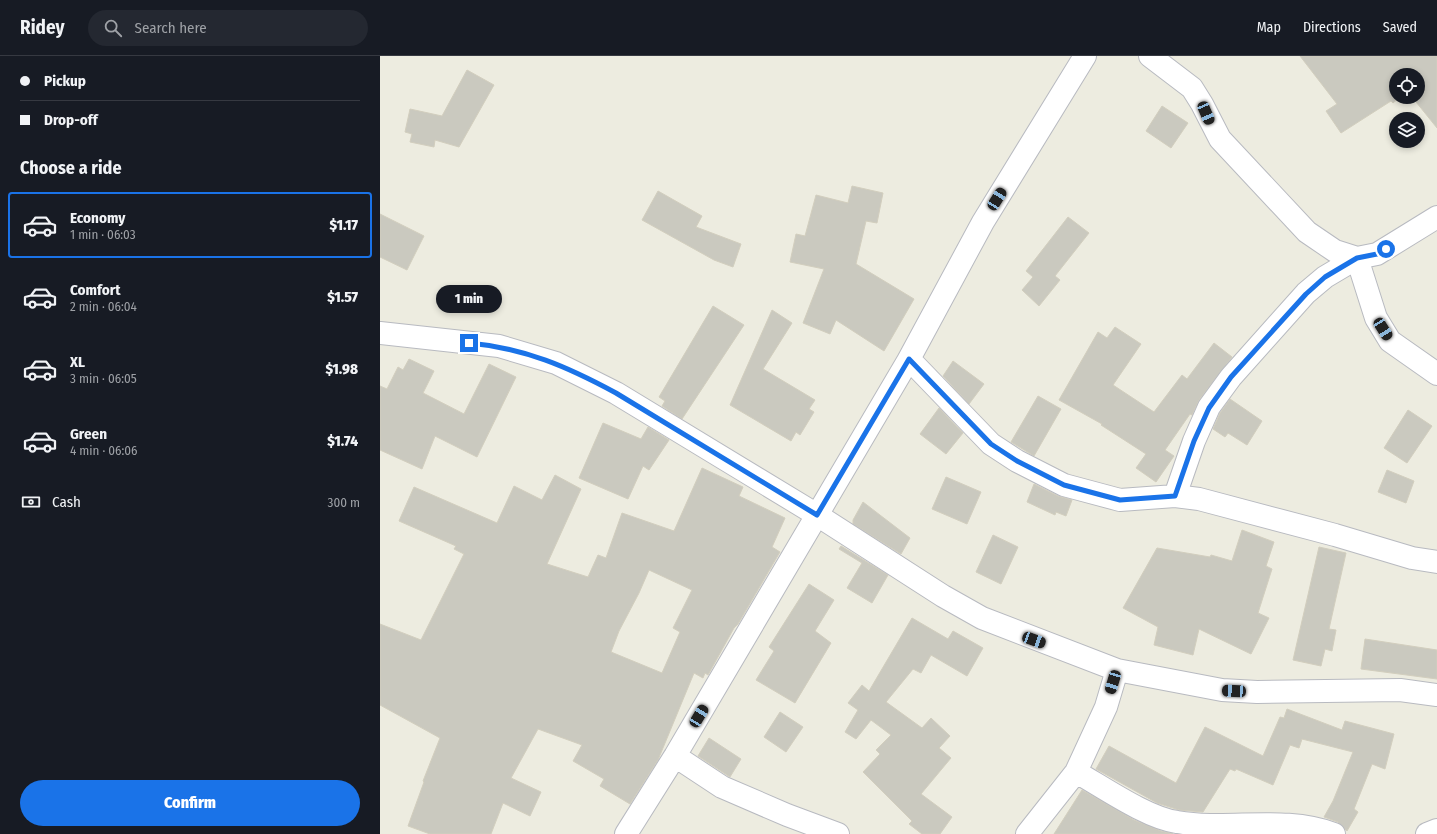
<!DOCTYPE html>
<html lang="en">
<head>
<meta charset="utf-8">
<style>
	body { margin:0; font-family:"Fira Sans Condensed",sans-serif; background:#242831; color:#f1f3f6; height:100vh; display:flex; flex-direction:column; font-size:15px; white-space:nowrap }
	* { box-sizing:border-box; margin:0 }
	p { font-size:13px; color:#9ea1a6 }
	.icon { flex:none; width:22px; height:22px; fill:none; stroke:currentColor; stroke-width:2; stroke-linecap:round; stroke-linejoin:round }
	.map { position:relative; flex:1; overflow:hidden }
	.details { display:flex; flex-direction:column; background:#171b24; width:380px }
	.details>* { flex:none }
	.banner { display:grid; align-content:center; height:88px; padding:0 20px; background:#171b24 }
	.fabs { position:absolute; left:1009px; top:12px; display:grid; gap:8px }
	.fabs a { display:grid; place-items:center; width:36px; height:36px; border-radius:50%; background:#171b24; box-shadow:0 2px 6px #0003; font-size:20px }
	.end { position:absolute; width:18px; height:18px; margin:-9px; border:5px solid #1a73e8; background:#fff; box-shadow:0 0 0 2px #fff }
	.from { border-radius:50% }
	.bubble { position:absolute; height:28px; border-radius:14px; background:#171b24; box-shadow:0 2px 6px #0003; font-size:13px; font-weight:800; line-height:28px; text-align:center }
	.car { position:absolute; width:12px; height:24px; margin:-12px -6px; border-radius:5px; box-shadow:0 0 3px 1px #0007; background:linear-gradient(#222 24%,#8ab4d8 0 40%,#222 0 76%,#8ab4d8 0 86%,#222 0) }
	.banner b { display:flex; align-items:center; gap:14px; height:38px; font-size:15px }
	.banner b+b { border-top:1px solid #363941 }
	.banner i { width:10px; height:10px; background:#f1f3f6 }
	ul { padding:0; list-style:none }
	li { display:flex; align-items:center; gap:12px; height:66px; margin:0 8px 6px; padding:0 12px; border:2px solid transparent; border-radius:4px }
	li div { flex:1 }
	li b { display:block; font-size:15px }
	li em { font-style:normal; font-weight:800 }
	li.current { border-color:#1a73e8 }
	li>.icon { width:36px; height:36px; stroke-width:1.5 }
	h2 { padding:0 20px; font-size:18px; line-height:48px }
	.pay { display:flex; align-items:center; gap:10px; height:44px; padding:0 20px; font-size:15px }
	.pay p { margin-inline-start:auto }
	.primary-button { display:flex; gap:8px; margin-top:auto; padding:8px 20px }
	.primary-button a { flex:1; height:46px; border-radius:24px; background:#1a73e8; color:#fff; font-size:16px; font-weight:800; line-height:46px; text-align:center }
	header { display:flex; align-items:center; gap:24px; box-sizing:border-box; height:56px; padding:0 20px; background:#171b24; border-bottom:1px solid #363941 }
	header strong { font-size:19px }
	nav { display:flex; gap:22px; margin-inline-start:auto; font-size:14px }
	.search { width:280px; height:36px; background:#242831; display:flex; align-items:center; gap:10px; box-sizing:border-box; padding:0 14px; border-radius:22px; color:#9ea1a6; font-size:15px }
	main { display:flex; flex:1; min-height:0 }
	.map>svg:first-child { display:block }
	.building { fill:#cac9bf; stroke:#d2cebe; fill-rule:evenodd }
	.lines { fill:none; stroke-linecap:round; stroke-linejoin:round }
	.street-casing { stroke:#b8bac0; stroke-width:24 }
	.street { stroke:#fff; stroke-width:22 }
	.route { stroke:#1a73e8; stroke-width:5 }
</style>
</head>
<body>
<header>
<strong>Ridey</strong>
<div class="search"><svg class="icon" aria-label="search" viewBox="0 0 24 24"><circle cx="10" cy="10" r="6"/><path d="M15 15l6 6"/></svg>Search here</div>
<nav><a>Map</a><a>Directions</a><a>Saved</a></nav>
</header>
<main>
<section class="details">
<div class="banner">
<b><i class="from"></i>Pickup</b>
<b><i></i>Drop-off</b>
</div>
<h2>Choose a ride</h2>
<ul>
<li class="current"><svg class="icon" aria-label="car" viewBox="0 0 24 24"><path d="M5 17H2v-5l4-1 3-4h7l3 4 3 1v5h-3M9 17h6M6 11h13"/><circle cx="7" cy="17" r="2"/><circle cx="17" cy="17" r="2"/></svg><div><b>Economy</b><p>1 min · 06:03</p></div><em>$1.17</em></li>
<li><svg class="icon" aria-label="car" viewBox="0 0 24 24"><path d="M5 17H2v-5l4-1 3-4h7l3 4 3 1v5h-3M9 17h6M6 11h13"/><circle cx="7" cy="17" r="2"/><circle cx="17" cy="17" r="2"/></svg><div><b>Comfort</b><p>2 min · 06:04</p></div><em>$1.57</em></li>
<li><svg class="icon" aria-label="car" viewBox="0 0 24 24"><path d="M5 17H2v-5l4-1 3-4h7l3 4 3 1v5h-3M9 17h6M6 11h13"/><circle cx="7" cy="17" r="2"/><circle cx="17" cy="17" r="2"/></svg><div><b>XL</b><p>3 min · 06:05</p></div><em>$1.98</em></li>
<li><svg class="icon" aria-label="car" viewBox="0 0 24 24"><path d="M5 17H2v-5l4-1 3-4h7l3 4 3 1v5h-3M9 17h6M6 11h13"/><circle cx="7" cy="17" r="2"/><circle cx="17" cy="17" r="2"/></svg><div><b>Green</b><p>4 min · 06:06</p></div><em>$1.74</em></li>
</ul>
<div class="pay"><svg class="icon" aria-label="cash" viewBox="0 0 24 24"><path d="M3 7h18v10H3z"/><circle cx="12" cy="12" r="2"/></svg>Cash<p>300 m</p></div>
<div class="primary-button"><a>Confirm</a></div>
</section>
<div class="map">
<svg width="1057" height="778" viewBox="0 0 1057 778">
	<rect width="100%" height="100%" fill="#edece0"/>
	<path class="building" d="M920 0H1057V72L1032 41H1038V19H1016V41H1020L1013 47 1011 45 961 77 946 55 957 48Z
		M87 14 114 29 79 91 55 84 54 91 30 86 32 78 25 76 30 53 62 60Z
		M782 50 808 67 791 92 766 75Z
		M472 130 503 137 497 167 486 165 476 208 534 243 504 295 456 264 450 278 423 267 444 213 410 206 416 178 425 180 436 139 468 147Z
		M278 135 322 160 316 171 361 188 353 211 334 204 262 164Z
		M0 158 44 180 27 214 0 201Z
		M688 161 709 177 675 220 680 224 659 250 642 234 653 221 646 215Z
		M333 250 364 269 302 363 282 350 285 345 279 341Z
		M392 254 412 267 383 313 435 344 429 353 434 356 420 379 416 376 411 385 350 349Z
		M735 271 761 288 733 329 774 356 802 319 807 323 834 287 852 301 819 344 812 359 810 358 785 394 794 400 776 426 756 412 766 398 721 369 722 368 679 344 718 276 727 282Z
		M29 303 54 315 43 337 84 358 109 308 136 321 97 401 55 380 42 413 0 394V330L7 333 18 311 23 314Z
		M573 305 604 328 589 348 563 320Z
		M658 340 681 353 654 400 631 386Z
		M850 343 882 365 867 389 848 377 845 381 833 373 840 357Z
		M559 352 583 377 566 398 540 378Z
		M1028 354 1052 370 1027 407 1004 392Z
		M223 367 261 383 268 371 289 384 269 414 263 410 248 443 199 422Z
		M322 412 363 431 359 440 405 462 392 491 400 496 358 568 354 572 328 619 325 617 323 622 314 617 278 704 250 748 220 730 224 723 193 705 202 689 158 673 131 722 161 736 150 760 123 747 111 778H50L28 770 44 726 43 725 60 682 0 649V568L41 584 84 498 74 493 76 490 19 465 34 431 117 467 134 430 162 444 175 419 201 433 167 508 208 521 218 499 226 502 242 457 294 475ZM269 514 312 534 293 572 300 576 282 617 231 596 239 575 259 537Z
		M1007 414 1034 425 1026 447 998 436Z
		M566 421 601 436 587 468 552 453Z
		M654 428 678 440 692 444 686 460 676 456 675 459 647 446Z
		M483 446 530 482 521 498 473 468V464Z
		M862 474 894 486 886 510 892 513 878 557 889 562 871 598 819 573 813 599 774 589 778 571 743 552 777 492 830 501 831 499 852 505Z
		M613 479 638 491 621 528 596 516Z
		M461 490 508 519 492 547 467 532 482 507 459 493Z
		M939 491 966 497 949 573 956 574 952 595 945 593 941 610 913 604Z
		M429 528 454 544 435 575 451 587 415 647 376 624 394 595 389 591Z
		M532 562 568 583 573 575 603 592 587 620 551 599 541 617 533 613 506 646 542 672 551 662 570 680 559 692 571 702 541 738 572 761 560 778H542L529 768 532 765 483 716 500 698 496 694 511 679 491 664 476 683 465 676 478 654 468 647 482 629 489 635Z
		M985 583 1057 594V623L981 613Z
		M907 653 962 674 965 665 1014 678 1005 713 992 708 974 753 978 756 967 775 958 766 944 761 953 745 973 696 922 683 919 692 910 689 893 729 856 713 855 715 850 713 823 756 799 754 777 747 716 713 729 690 796 727 825 671 883 700 900 661 904 662Z
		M400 656 423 671 406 696 384 681Z
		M329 682 361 703 350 721 318 700Z
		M702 734 754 764 781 775 793 778H674Z"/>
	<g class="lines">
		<g class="street-casing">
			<path id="street" d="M770 0 812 32 822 48 840 83 927 176 955 195 977 202 997 198 1057 161
				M0 277 119 290 176 307 236 337 437 459 563 540 602 562 737 614 842 634 877 636 1020 634 1057 639
				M529 303 611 388 637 405 684 429 740 444 795 440 819 443 955 479 1032 502 1057 506
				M795 440 814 385 829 351 851 321 926 237 945 221 977 202 996 262 1010 285 1057 318
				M295 700 342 731 407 759 458 778
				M696 716C723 731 767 762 797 766 849 775 903 759 954 778
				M246 778 295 700 529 303 603 166 705 0
				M647 778 696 716 726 651 737 614
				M1047 778 1057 774"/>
		</g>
		<use href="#street" class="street"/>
	</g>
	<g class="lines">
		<path class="route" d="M89 287C145 292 188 311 236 337L437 459 529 303 611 388 637 405 684 429 740 444 795 440 814 385 829 352 851 321 926 238 945 221 977 202 997 198 1006 193"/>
	</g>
</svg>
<div class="fabs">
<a><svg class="icon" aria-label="locate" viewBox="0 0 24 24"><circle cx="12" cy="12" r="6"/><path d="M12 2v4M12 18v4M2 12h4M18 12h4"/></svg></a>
<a><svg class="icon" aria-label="layers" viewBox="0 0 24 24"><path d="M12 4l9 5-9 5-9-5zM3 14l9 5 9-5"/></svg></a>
</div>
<i class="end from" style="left:1006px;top:193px"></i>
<i class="end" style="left:89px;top:287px"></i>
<div class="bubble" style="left:56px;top:229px;width:66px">1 min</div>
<i class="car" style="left:826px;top:57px;rotate:157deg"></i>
<i class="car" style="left:617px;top:143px;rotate:32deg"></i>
<i class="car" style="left:1003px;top:273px;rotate:148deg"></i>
<i class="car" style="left:654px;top:584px;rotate:110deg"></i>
<i class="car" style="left:733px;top:626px;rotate:197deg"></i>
<i class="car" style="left:854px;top:635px;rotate:273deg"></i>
<i class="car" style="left:319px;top:660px;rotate:31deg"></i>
</div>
</main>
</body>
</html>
